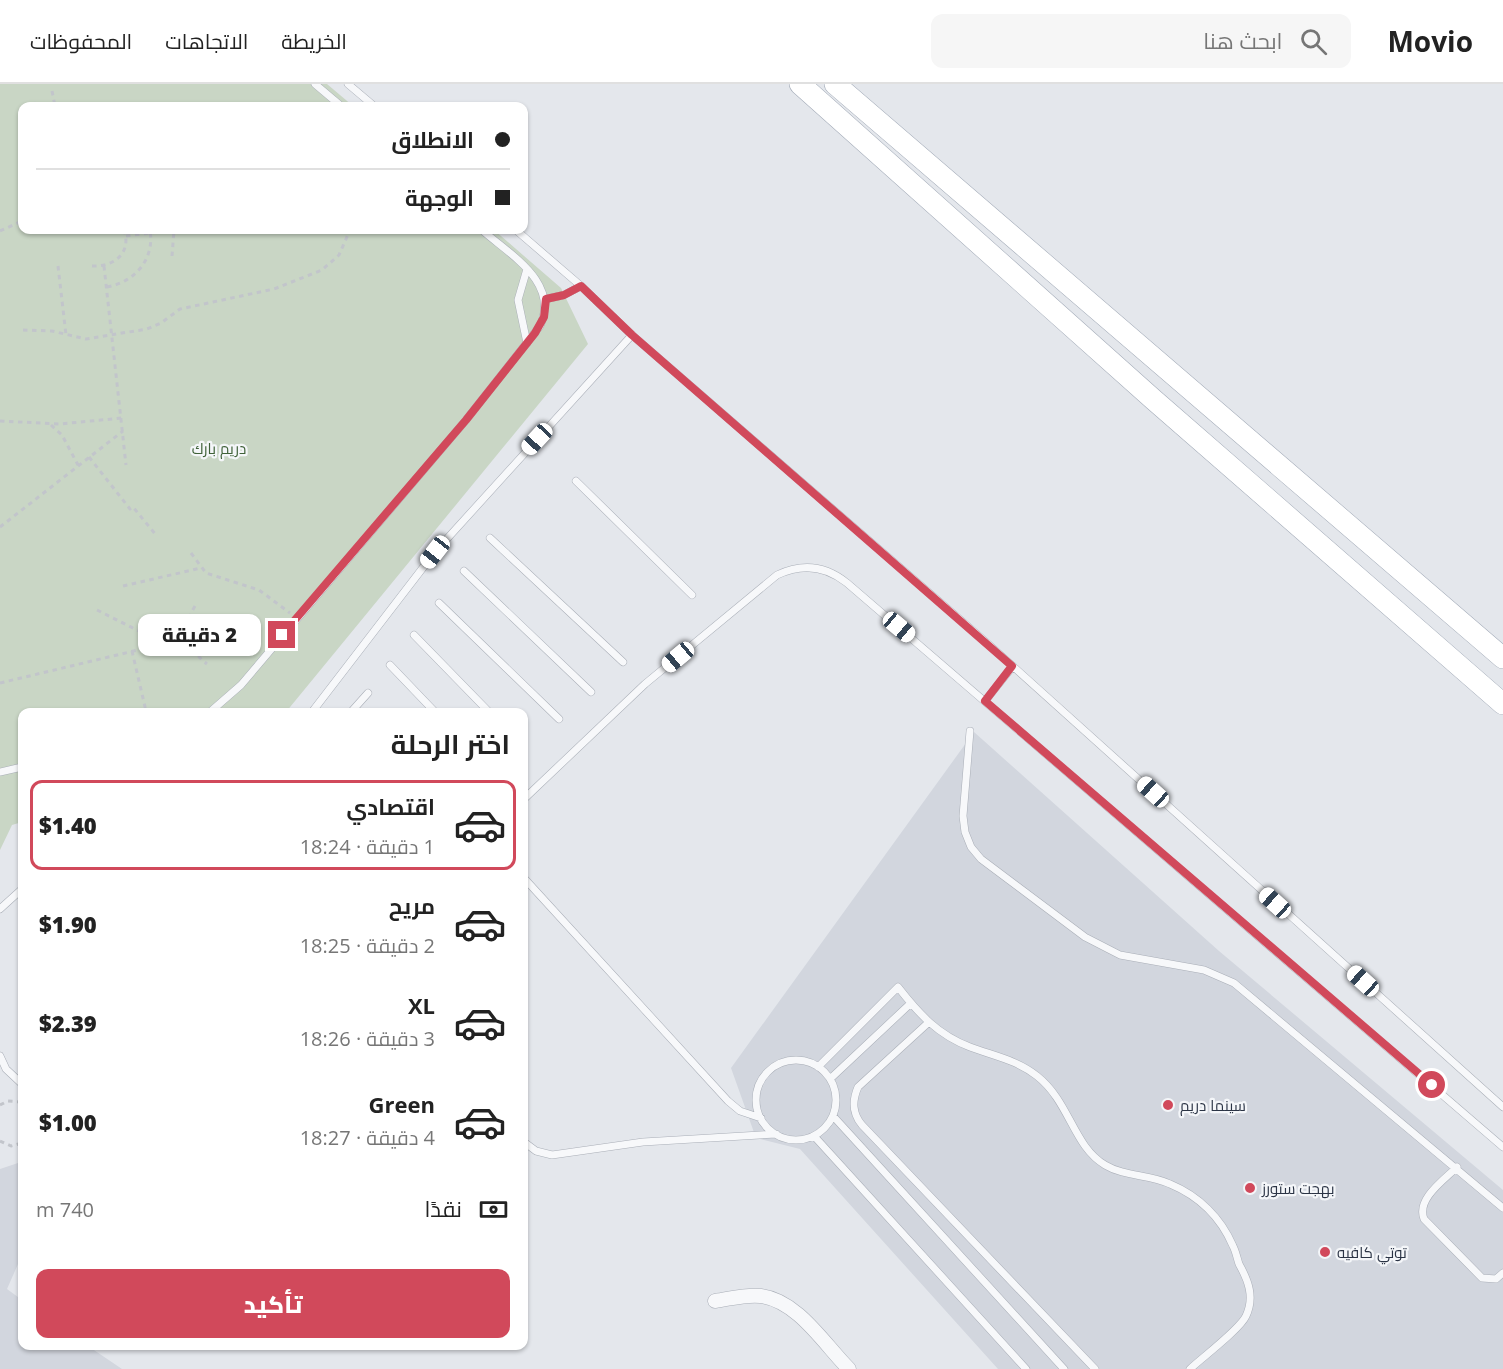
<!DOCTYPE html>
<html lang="ar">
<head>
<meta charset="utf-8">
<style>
	body { margin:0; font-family:"Open Sans",Cairo,sans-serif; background:#f6f6f6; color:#222; direction:rtl; height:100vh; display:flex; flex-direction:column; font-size:22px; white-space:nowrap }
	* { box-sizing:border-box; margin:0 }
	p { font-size:20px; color:#767676 }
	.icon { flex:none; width:33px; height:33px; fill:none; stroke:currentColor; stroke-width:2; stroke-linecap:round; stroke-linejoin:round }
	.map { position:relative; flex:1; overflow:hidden; direction:ltr }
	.details { position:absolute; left:18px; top:624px; width:510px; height:642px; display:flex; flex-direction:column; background:#fff; border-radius:12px; box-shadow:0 2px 4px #0004; direction:rtl }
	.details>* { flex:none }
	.top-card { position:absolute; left:18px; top:18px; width:510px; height:132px; border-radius:12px; box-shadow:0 2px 4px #0004; direction:rtl; display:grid; align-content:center; height:132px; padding:0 18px; background:#fff }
	.end { position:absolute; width:27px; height:27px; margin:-14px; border:8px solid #d1495b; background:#fff; box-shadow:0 0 0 3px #fff }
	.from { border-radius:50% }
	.bubble { position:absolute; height:42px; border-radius:12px; background:#fff; box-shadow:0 2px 4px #0004; font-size:20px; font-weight:800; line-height:42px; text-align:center; direction:rtl }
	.car { position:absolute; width:18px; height:36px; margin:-18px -9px; border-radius:8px; box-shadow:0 0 4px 2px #0007; background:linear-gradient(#fff 24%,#345 0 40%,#fff 0 76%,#345 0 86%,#fff 0) }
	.top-card b { display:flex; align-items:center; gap:21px; height:57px; font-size:22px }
	.top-card b+b { border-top:2px solid #e0e0e0 }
	.top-card i { width:15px; height:15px; background:#222 }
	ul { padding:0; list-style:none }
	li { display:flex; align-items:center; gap:18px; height:90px; margin:0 12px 9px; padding:0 6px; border:3px solid transparent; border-radius:12px }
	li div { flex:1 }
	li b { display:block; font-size:22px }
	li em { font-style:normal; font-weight:800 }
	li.selected { border-color:#d1495b }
	li>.icon { width:54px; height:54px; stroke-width:1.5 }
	h2 { padding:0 18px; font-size:27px; line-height:72px }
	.pay { display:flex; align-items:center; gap:15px; height:66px; padding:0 18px; font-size:22px }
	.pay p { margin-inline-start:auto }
	.action { display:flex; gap:12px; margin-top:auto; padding:12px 18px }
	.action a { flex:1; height:69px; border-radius:12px; background:#d1495b; color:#fff; font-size:24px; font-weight:800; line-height:69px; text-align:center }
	header { display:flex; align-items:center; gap:36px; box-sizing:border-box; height:84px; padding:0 30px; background:#fff; border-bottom:2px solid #e0e0e0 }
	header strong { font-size:28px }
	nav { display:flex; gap:33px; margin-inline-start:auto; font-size:21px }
	.search { width:420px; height:54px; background:#f6f6f6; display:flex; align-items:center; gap:15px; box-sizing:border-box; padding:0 21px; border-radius:12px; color:#767676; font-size:22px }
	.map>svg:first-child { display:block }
	.built { fill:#d2d6de }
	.green { fill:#c9d6c5 }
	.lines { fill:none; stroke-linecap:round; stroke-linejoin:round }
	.service-casing { stroke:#a9aeb7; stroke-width:8 }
	.minor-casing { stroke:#a9aeb7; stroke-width:15 }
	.primary-casing { stroke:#a3abb8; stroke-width:22 }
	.path { stroke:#c2c5cb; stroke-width:3; stroke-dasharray:4.5 4.5; stroke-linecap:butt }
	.service { stroke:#f7f8fa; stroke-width:7 }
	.minor { stroke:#f7f8fa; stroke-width:14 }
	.primary { stroke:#fff; stroke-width:21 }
	.route { stroke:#d1495b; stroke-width:8 }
	.poi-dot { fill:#d1495b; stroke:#f4f6f9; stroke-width:2 }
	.labels { text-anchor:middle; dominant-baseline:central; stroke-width:4.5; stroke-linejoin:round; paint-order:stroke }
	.park-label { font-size:15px; fill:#3f6138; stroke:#f4f6f9 }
	.poi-label { font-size:15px; fill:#2b3445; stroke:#f4f6f9; text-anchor:start }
</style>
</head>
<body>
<header>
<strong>Movio</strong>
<div class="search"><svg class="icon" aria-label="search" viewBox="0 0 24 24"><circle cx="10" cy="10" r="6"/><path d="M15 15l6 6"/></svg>ابحث هنا</div>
<nav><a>الخريطة</a><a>الاتجاهات</a><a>المحفوظات</a></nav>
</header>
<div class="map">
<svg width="1503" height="1285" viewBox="0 0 1503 1285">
	<rect width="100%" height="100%" fill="#e4e7ec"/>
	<path class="built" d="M974 648 1219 867 1503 1106V1285H998L800 1065 756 1054 731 984Z
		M18 1079 22 1109V1158L18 1180 7 1205 22 1216V1262H88L122 1285H0V1085Z"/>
	<path class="green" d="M0 0H327L353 22H22V146H494L561 204 588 260 286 628H22V738L12 741 0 766Z"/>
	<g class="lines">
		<g class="service-casing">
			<path id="service" d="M315 0 341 22
				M348 0 374 22
				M516 146 581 202 632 251 987 559 1503 1023
				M546 215 564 211 581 202
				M527 259 518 216 527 185
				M576 397 692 511
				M490 454 623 578
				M464 487 591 608
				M439 519 559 635
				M414 551 489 628
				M390 581 435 628
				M985 617 1013 582
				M210 628 241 601 466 336 540 242C560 198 510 171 482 146
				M312 628 435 468 632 251
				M351 628 368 609
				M970 647 963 732 965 748 971 763 981 775 1085 853 1120 871 1204 886 1234 899 1503 1124
				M0 688 22 683
				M524 715 645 600 777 491C802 479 826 482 847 499L1503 1063
				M524 794 728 1017 740 1027 761 1034
				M0 825 22 805
				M928 939 858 1003C852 1017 852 1029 862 1041L1095 1285
				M0 972 6 985 22 1000
				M756 1016a40 40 0 1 1 80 0a40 40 0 1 1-80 0Z
				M818 983 898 903C919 930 938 951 970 963 994 972 1017 976 1037 992 1070 1018 1073 1062 1105 1081 1125 1093 1149 1090 1170 1100 1199 1112 1221 1134 1233 1162 1236 1168 1237 1174 1239 1180 1248 1196 1255 1213 1246 1232 1240 1245 1203 1273 1190 1285
				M830 995 911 919
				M833 1032 1064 1285
				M814 1052 1026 1285
				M524 1058 536 1067 552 1071 643 1058 776 1050
				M1457 1083C1444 1096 1416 1115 1424 1135L1482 1194 1496 1195 1503 1189"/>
		</g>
		<g class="minor-casing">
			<path id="minor" d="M715 1217C730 1215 746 1210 761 1212 798 1217 824 1260 849 1285"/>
		</g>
		<g class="primary-casing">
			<path id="primary" d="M800 0 1154 316 1503 620
				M835 0 1503 574"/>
		</g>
		<path class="path" d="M52 7 55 22
			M34 18 35 22
			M0 147 22 137
			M126 152 174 146
			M172 172 174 146
			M58 182 66 251
			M92 182C114 183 132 169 124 146
			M104 182 126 381
			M107 203C135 198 155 175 150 146
			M23 246 52 247 86 255 147 245 161 239 180 225 274 205 322 186 339 171 350 146
			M0 337 60 340 122 334
			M51 341 62 351 78 381
			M89 373 130 425 133 423 156 451
			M0 443 123 347
			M191 469 206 489 259 506 290 529
			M123 502 201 484
			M195 522C182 543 187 565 207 580
			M97 526 163 559
			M132 567 146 627
			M0 599 188 554
			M0 1021 8 1017 22 1018
			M0 1057 11 1062 22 1059"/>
		<use href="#service" class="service"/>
		<use href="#minor" class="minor"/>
		<use href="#primary" class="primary"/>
	</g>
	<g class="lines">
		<path class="route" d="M282 551 466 336 535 249 544 233 546 215 564 211 581 202 632 251 1012 582 985 617 1432 1001"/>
	</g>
	<g class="poi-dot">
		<circle cx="1168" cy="1021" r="6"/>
		<circle cx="1250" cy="1104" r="6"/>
		<circle cx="1325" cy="1168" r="6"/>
	</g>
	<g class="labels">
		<g class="park-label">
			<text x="219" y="364">دريم بارك</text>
		</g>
		<g class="poi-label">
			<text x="1180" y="1021">سينما دريم</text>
			<text x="1262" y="1104">بهجت ستورز</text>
			<text x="1337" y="1168">توتي كافيه</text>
		</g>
	</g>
</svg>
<i class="end from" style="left:1432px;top:1001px"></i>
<i class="end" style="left:282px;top:551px"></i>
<div class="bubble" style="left:138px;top:530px;width:123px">2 دقيقة</div>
<i class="car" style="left:537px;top:355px;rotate:223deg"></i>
<i class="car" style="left:435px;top:468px;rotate:218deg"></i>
<i class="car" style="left:899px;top:543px;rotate:130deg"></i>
<i class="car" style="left:678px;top:573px;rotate:230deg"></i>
<i class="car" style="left:1153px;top:708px;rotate:312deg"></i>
<i class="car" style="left:1275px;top:819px;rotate:312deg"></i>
<i class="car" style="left:1363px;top:897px;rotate:312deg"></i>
<div class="top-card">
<b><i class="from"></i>الانطلاق</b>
<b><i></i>الوجهة</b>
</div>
<section class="details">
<h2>اختر الرحلة</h2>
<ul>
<li class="selected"><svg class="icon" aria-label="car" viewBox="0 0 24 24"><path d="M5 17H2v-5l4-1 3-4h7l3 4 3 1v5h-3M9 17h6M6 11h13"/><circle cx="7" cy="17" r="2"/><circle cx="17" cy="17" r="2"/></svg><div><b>اقتصادي</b><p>1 دقيقة · 18:24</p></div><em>$1.40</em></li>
<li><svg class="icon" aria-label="car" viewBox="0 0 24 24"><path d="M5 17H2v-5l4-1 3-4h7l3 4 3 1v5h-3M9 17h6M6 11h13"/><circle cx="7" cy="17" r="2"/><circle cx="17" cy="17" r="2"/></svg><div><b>مريح</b><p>2 دقيقة · 18:25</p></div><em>$1.90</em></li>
<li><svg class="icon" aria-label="car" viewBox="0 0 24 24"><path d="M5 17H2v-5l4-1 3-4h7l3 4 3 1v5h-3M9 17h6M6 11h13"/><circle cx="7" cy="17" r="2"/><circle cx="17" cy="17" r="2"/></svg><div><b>XL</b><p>3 دقيقة · 18:26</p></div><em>$2.39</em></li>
<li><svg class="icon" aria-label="car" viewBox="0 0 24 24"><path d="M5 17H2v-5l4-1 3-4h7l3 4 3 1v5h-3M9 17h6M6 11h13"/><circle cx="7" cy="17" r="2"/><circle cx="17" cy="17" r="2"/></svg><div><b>Green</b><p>4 دقيقة · 18:27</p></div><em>$1.00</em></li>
</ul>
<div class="pay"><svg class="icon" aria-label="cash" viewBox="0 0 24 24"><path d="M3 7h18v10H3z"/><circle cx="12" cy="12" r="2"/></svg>نقدًا<p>740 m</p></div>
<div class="action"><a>تأكيد</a></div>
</section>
</div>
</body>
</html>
